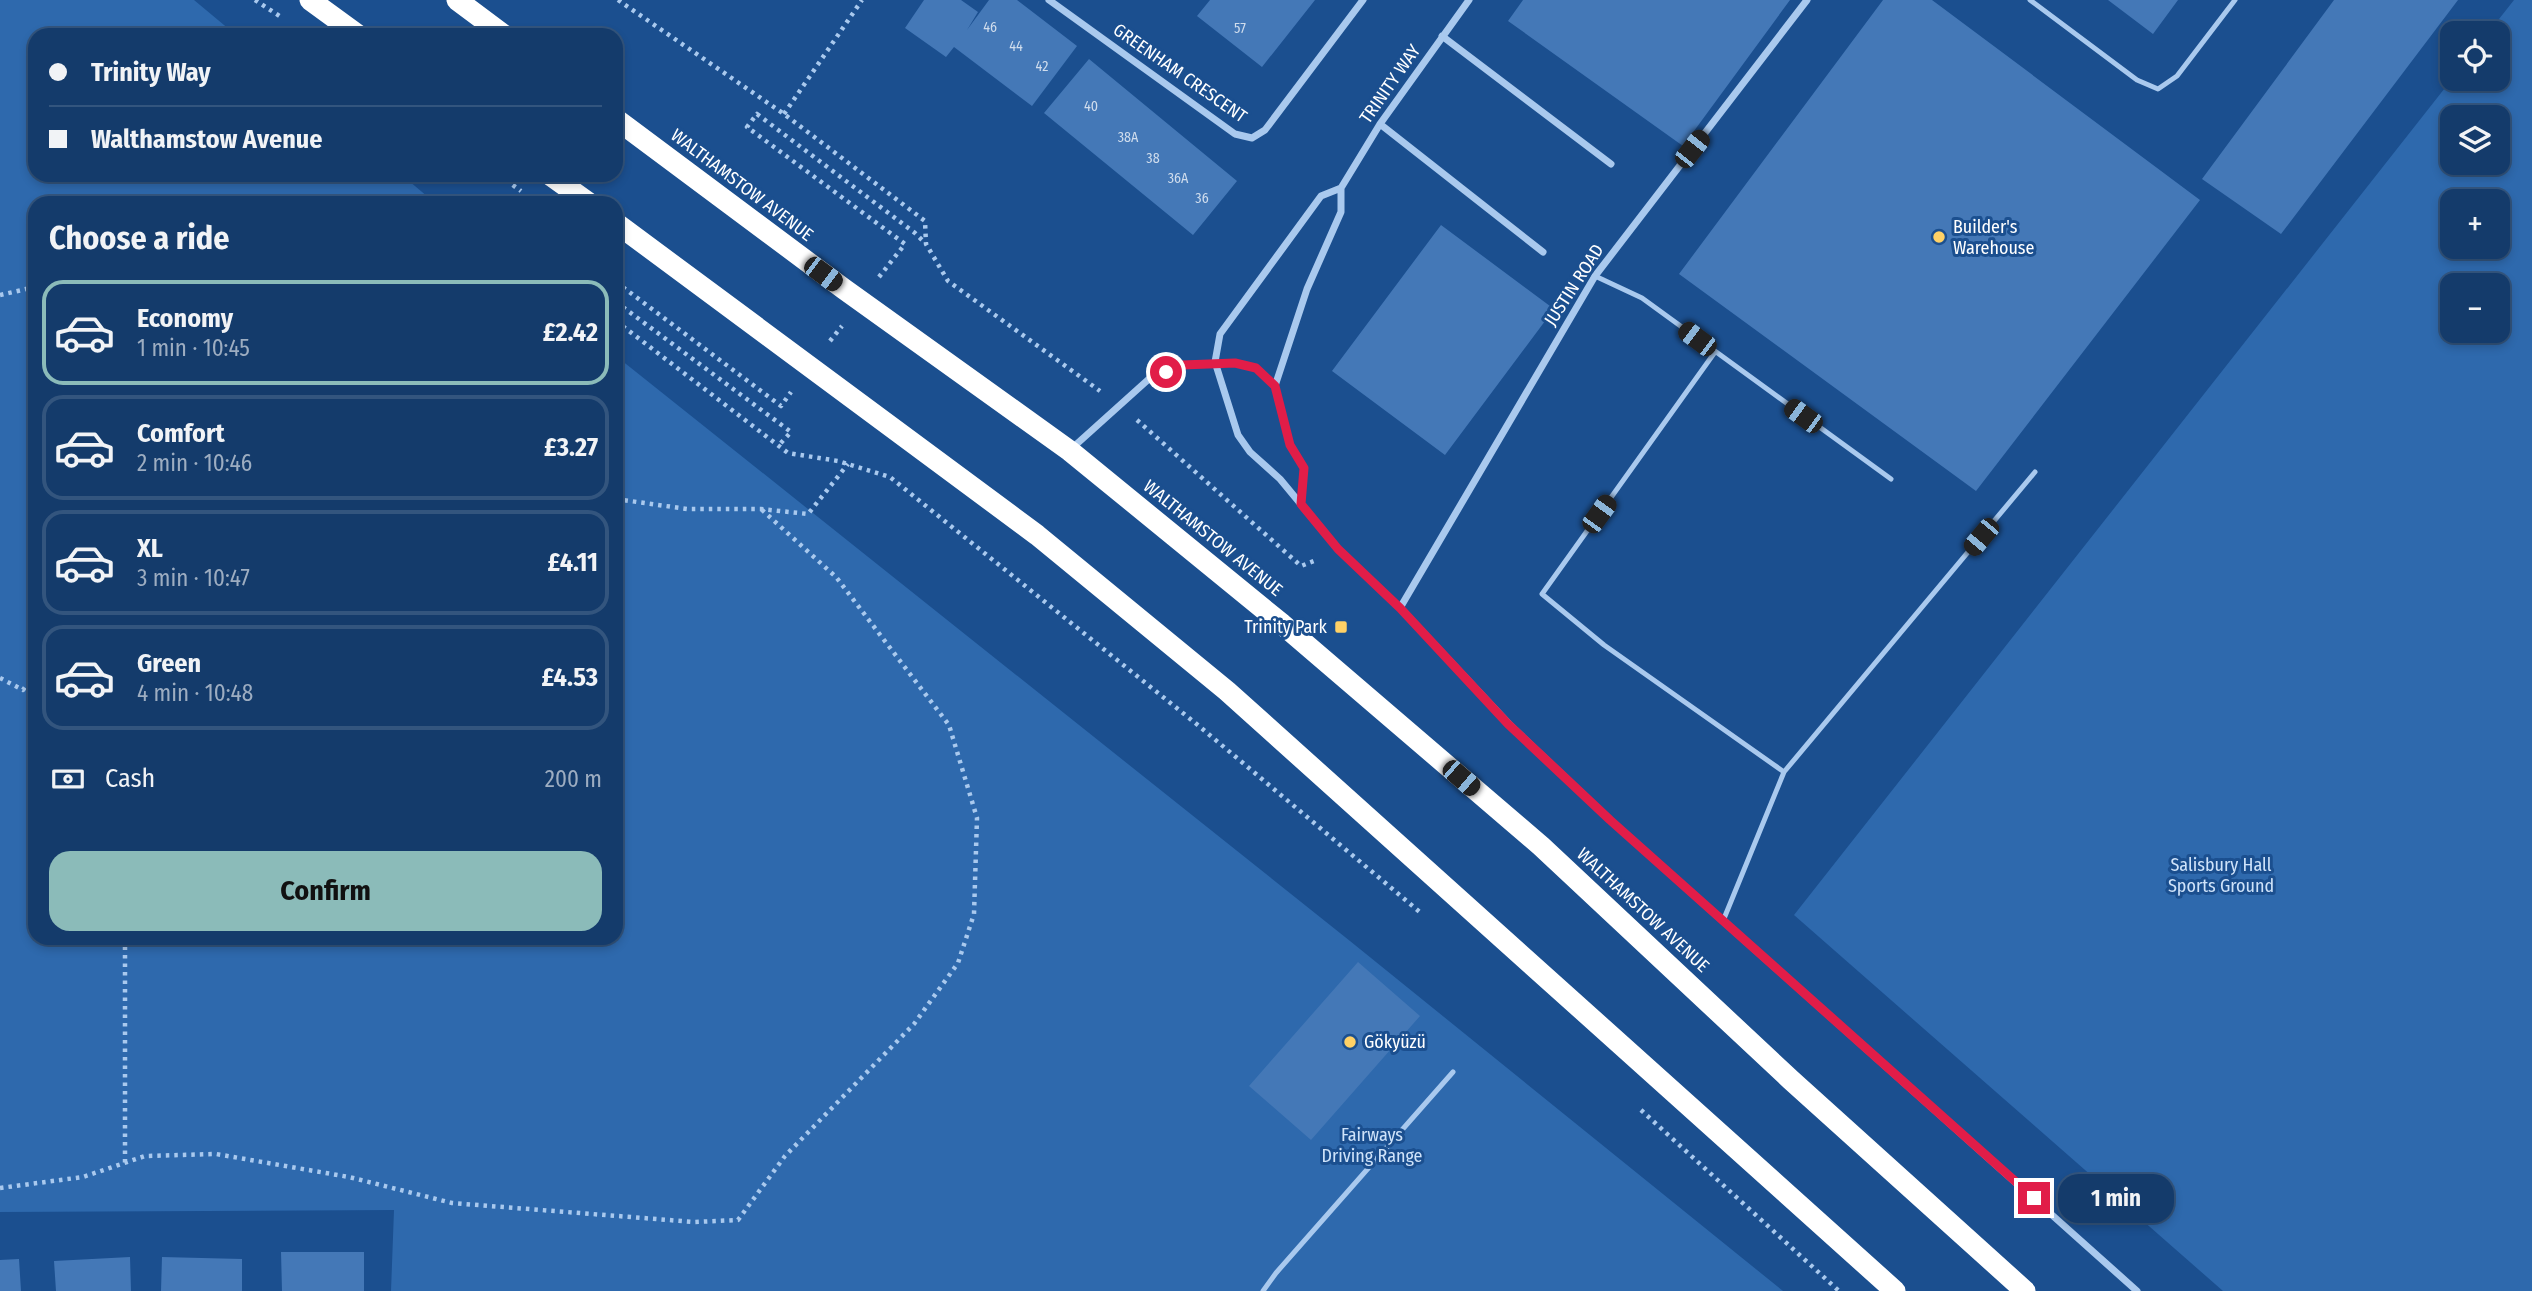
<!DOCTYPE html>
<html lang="en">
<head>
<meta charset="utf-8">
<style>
	body { margin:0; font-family:"Fira Sans Condensed",sans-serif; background:#214673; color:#f1f3f6; height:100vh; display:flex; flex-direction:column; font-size:26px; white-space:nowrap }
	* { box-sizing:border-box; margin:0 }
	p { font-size:23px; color:#9dadc1 }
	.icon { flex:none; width:38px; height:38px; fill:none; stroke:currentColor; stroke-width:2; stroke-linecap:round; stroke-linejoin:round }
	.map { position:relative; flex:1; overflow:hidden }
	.side { position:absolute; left:28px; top:196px; width:595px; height:749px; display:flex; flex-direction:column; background:#143b6b; border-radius:21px; box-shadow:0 4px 10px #0003,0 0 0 2px #33557e }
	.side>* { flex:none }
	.hud { position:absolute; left:28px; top:28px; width:595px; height:154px; border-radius:21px; box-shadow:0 4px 10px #0003,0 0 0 2px #33557e; display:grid; align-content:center; height:154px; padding:0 21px; background:#143b6b }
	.fabs { position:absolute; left:2440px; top:21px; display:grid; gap:14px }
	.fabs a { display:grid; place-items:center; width:70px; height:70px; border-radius:14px; background:#143b6b; box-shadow:0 4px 10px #0003,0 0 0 2px #33557e; font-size:35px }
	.end { position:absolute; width:32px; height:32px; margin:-16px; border:9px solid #e11d48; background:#fff; box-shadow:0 0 0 4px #fff }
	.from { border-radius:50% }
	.bubble { position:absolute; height:49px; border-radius:21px; background:#143b6b; box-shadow:0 4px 10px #0003,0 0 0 2px #33557e; font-size:23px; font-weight:700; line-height:49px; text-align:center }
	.car { position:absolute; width:21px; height:42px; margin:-21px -10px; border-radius:9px; box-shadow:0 0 5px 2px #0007; background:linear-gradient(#222 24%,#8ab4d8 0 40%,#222 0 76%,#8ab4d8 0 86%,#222 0) }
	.hud b { display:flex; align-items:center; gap:24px; height:66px; font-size:26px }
	.hud b+b { border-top:2px solid #33557e }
	.hud i { width:18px; height:18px; background:#f1f3f6 }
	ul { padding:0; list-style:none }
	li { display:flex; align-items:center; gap:21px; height:105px; margin:0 14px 10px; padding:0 7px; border:4px solid #33557e; border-radius:21px }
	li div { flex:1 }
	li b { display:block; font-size:26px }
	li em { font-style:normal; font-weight:700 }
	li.active { border-color:#8bbbb9 }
	li>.icon { width:63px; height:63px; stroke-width:1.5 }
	h2 { padding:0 21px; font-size:32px; line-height:84px }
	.pay { display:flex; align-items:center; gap:18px; height:77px; padding:0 21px; font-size:26px }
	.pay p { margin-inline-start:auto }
	.button { display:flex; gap:14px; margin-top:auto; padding:14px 21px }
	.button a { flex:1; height:80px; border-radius:21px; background:#8bbbb9; color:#111; font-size:28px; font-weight:700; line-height:80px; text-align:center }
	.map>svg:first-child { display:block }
	.green { fill:#2e69ad; fill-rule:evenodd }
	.building { fill:#4478b7 }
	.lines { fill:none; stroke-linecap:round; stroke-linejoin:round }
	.path { stroke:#a9c9ee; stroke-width:4.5; stroke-dasharray:3.5 5; stroke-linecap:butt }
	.lane { stroke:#a9c9ee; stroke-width:5 }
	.street { stroke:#a9c9ee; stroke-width:7 }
	.highway { stroke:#fff; stroke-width:21 }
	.route { stroke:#e11d48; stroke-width:9 }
	.poi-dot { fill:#ffd166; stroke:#1b4f8f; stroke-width:2.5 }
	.labels { text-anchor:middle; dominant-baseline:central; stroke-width:6; stroke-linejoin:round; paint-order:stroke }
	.number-label { font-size:14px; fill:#d0dded }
	.street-label { font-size:18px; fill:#fff; stroke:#1b4f8f }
	.poi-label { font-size:18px; fill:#fff; stroke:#1b4f8f; text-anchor:start }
	.park-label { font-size:18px; fill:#cfe3fa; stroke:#1b4f8f }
</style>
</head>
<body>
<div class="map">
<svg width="2532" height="1291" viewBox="0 0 2532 1291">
	<rect width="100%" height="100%" fill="#1b4f8f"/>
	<path class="green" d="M0 0H194L236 35H35V175H402L435 203H35V938H616V356L1350 941 1783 1291H391L394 1210 0 1212Z
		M2514 0H2532V1291H2223L1794 915 2452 79H2497V33H2488ZM2452 117H2497V163H2452ZM2452 201H2497V247H2452ZM2452 285H2497V331H2452Z"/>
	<path class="building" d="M924 0H961L978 12 967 30 989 0H1017L1077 46 1032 106 954 47 946 57 905 28Z
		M1210 0H1315L1262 67 1197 16Z
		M1523 0H1790L1683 146 1508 21Z
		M1883 0H1932L2200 200 1976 491 1679 274Z
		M2108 0H2178L2153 34Z
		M2334 0H2458L2281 234 2202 179Z
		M1089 59 1237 181 1193 235 1044 113Z
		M1441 225 1554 309 1445 455 1332 371Z
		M1358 962 1420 1016 1311 1140 1249 1086Z
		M281 1252H364V1291H282Z
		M130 1257 131 1291H56L54 1261Z
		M162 1257 242 1259V1291H161Z
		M19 1259 21 1291H0V1260Z"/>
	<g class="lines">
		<path class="path" d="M255 0 281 17
			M618 0 784 114 925 221 926 244 948 281 1100 391
			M784 114 862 0
			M499 175 521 191
			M879 277 905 244 747 127 757 114 915 233 926 244
			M616 282 781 406 791 392
			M0 295 35 287
			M616 302 791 432 778 446
			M616 321 788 453 838 461 890 477 1199 726 1421 913
			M830 341 842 326
			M1137 420 1301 566 1314 561
			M616 499 687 509H761L808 514 848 464
			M0 678 23 690 35 673
			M125 938V1163
			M1641 1110 1839 1291
			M0 1188 83 1177 145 1156 216 1154 349 1177 452 1203 694 1222 738 1220 785 1156 914 1024 958 963 974 914 977 818 949 725 836 577 761 509"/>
		<path class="lane" d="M2030 0 2137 80 2158 89 2177 76 2235 0
			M1595 276 1642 298 1891 479
			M1715 352 1542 594 1604 645 1784 772 1723 921
			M1784 772 2035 472
			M1263 1291 1276 1273 1453 1072"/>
		<path class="street" d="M1049 0 1235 134 1252 138 1265 130 1363 0
			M1442 36 1611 164
			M1380 124 1543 252
			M1341 188 1321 196 1220 334 1215 362 1238 435 1250 452 1280 479 1338 549 1400 608 1509 724 1610 820 2137 1291
			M1070 450 1150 378 1182 365 1235 363 1256 368 1275 386
			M1301 504 1304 468 1290 445 1275 386 1307 289 1341 212V188L1380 124 1469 0
			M1400 608 1595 276 1807 0"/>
		<path class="highway" d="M310 0 358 35
			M457 0 504 35
			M616 119 844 289 1070 451 1282 624 1541 846 1791 1080 2025 1291
			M550 175 589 203
			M616 223 1037 535 1227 691 1895 1291"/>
	</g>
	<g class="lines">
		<path class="route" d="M1166 372 1182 365 1235 363 1256 368 1275 386 1290 445 1304 468 1301 504 1338 549 1400 608 1508 724 1610 820 2034 1198"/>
	</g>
	<g class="poi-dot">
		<circle cx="1939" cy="237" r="7"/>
		<rect x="1334" y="620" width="14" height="14" rx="3.5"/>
		<circle cx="1350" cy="1042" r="7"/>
	</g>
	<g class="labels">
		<g class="number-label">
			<text x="990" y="27">46</text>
			<text x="1240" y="28">57</text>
			<text x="1016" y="46">44</text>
			<text x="1042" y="66">42</text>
			<text x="1091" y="106">40</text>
			<text x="1128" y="137">38A</text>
			<text x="1153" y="158">38</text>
			<text x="1178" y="178">36A</text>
			<text x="1202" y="198">36</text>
		</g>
		<g class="street-label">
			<text transform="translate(1180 73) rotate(35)">GREENHAM CRESCENT</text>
			<text transform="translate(1390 84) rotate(-55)">TRINITY WAY</text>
			<text transform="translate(742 185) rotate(37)">WALTHAMSTOW AVENUE</text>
			<text transform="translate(1574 285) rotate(-57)">JUSTIN ROAD</text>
			<text transform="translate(1213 538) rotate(39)">WALTHAMSTOW AVENUE</text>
			<text transform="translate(1643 910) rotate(43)">WALTHAMSTOW AVENUE</text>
		</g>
		<g class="poi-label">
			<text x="1953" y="227">Builder's<tspan x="1953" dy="21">Warehouse</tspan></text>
			<text x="1327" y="627" text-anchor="end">Trinity Park</text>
			<text x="1364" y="1042">Gökyüzü</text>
		</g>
		<g class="park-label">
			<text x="2221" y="865">Salisbury Hall<tspan x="2221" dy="21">Sports Ground</tspan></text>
			<text x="1372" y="1135">Fairways<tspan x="1372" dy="21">Driving Range</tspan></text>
		</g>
	</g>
</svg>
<div class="fabs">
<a><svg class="icon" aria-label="locate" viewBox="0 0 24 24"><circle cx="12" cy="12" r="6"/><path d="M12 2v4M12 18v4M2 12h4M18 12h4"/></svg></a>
<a><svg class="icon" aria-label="layers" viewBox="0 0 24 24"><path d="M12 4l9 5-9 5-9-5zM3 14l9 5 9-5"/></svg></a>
<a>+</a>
<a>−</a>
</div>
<i class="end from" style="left:1166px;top:372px"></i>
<i class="end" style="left:2034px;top:1198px"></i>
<div class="bubble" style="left:2058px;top:1174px;width:116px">1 min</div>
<i class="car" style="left:1692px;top:149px;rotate:38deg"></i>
<i class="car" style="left:823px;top:274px;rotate:127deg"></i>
<i class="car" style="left:1697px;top:339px;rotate:307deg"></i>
<i class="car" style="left:1803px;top:416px;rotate:306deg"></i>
<i class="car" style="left:1599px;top:514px;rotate:36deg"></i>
<i class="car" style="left:1981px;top:537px;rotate:220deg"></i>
<i class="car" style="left:1461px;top:778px;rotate:131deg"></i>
<div class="hud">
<b><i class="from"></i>Trinity Way</b>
<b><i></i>Walthamstow Avenue</b>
</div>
<section class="side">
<h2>Choose a ride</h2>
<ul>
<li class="active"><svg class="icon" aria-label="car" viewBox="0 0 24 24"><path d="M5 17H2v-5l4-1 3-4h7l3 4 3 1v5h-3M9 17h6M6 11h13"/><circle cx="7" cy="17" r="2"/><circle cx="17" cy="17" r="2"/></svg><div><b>Economy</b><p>1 min · 10:45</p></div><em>£2.42</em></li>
<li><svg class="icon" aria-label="car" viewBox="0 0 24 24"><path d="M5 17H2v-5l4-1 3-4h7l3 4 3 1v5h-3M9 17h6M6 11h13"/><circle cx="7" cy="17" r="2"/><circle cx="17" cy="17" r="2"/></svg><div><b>Comfort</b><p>2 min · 10:46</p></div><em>£3.27</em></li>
<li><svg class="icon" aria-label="car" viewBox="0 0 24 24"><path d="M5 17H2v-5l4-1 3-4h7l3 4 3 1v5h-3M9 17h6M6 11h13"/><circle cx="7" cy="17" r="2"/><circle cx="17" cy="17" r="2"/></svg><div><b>XL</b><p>3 min · 10:47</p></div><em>£4.11</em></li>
<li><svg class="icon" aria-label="car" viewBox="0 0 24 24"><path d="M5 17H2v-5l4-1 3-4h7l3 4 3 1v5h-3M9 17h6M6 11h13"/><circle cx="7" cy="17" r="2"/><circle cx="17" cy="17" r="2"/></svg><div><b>Green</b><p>4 min · 10:48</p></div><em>£4.53</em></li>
</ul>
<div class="pay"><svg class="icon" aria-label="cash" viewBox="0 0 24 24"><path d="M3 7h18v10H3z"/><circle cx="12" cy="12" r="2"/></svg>Cash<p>200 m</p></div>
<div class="button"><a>Confirm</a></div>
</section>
</div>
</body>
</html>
